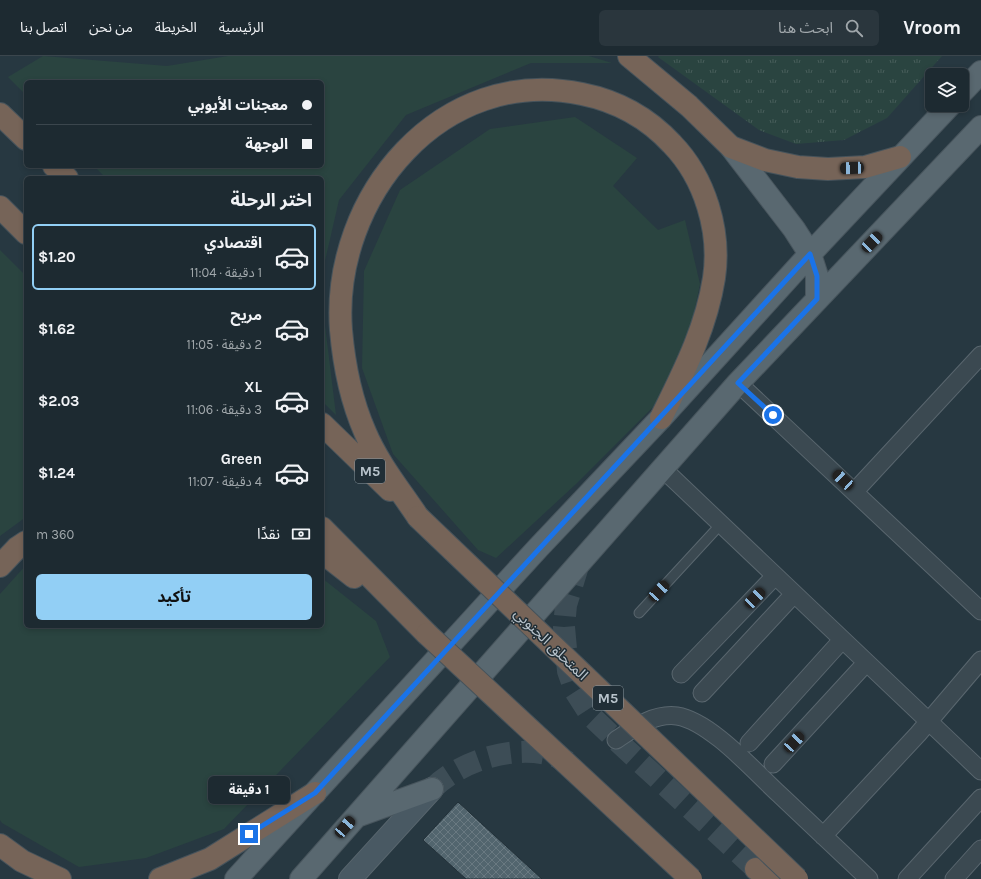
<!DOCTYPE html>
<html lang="ar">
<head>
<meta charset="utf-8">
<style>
	body { margin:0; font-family:Karla,"Noto Sans Arabic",sans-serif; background:#2a363d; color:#f1f3f6; direction:rtl; height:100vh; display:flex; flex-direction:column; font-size:15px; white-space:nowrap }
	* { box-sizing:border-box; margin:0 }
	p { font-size:13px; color:#a0a7ab }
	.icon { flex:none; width:22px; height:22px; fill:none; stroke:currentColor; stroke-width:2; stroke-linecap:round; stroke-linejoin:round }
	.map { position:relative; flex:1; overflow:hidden; direction:ltr }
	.drawer { position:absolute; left:24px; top:120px; width:300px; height:452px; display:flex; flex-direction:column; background:#1d2a31; border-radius:6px; box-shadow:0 2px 6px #0003,0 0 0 1px #3b464d; direction:rtl }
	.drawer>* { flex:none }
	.guide { position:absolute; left:24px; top:24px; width:300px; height:88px; border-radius:6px; box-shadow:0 2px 6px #0003,0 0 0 1px #3b464d; direction:rtl; display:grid; align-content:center; height:88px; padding:0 12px; background:#1d2a31 }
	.tools { position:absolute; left:925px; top:12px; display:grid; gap:8px }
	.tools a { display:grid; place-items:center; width:44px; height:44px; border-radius:6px; background:#1d2a31; box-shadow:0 2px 6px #0003,0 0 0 1px #3b464d; font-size:20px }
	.end { position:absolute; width:18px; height:18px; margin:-9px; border:5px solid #1a73e8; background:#fff; box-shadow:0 0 0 2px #fff }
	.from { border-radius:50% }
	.bubble { position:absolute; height:28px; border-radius:6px; background:#1d2a31; box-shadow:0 2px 6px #0003,0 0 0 1px #3b464d; font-size:13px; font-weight:700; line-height:28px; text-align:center; direction:rtl }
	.car { position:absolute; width:12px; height:24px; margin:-12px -6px; border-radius:5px; box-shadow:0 0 3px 1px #0007; background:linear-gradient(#222 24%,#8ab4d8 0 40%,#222 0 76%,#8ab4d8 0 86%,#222 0) }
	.guide b { display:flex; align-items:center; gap:14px; height:38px; font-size:15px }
	.guide b+b { border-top:1px solid #3b464d }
	.guide i { width:10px; height:10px; background:#f1f3f6 }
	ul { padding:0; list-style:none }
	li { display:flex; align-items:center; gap:12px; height:66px; margin:0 8px 6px; padding:0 4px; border:2px solid transparent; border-radius:6px }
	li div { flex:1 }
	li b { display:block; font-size:15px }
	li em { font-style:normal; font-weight:700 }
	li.on { border-color:#92cff5 }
	li>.icon { width:36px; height:36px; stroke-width:1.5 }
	h2 { padding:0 12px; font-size:18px; line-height:48px }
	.pay { display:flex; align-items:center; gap:10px; height:44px; padding:0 12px; font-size:15px }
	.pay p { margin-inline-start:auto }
	.cta { display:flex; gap:8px; margin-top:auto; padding:8px 12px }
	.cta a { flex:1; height:46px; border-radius:6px; background:#92cff5; color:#111; font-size:16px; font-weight:700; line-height:46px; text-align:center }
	header { display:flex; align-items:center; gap:24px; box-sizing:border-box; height:56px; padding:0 20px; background:#1d2a31; border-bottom:1px solid #3b464d }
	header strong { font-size:19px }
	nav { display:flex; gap:22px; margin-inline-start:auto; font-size:14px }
	.search { width:280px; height:36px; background:#2a363d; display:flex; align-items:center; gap:10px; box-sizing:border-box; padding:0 14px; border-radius:6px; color:#a0a7ab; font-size:15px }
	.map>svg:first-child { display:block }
	.grass { fill:#2a4440 }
	.park { fill:url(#park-tufts) }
	.building { fill:url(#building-cross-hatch); stroke:#223038 }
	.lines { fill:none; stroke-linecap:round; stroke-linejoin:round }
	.primary-tunnel { stroke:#3d4d56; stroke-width:22; stroke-dasharray:22 11; stroke-linecap:butt }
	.lane-casing { stroke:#59666e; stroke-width:11 }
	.street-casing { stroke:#59666e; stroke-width:19 }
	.secondary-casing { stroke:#59666e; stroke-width:24 }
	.primary-casing { stroke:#48555d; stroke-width:24 }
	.highway-casing { stroke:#46535b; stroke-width:24 }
	.lane { stroke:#3b4951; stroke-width:9 }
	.street { stroke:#3b4951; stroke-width:17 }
	.secondary { stroke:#495963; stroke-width:22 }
	.primary { stroke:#596870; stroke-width:22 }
	.highway { stroke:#766458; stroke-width:22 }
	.highway-bridge-casing { stroke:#46535b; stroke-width:24; stroke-linecap:butt }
	.highway-bridge { stroke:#766458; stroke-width:22 }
	.route { stroke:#1a73e8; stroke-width:5 }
	.labels { text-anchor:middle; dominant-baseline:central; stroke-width:3; stroke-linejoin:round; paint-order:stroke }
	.shield { fill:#202e36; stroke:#8a969e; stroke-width:1 }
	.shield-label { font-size:14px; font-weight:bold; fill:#b8c3cb }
	.street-label { font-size:15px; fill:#b8c3cb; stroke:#202e36 }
</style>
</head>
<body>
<header>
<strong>Vroom</strong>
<div class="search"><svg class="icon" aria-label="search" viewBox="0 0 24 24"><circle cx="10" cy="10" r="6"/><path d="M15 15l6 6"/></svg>ابحث هنا</div>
<nav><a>الرئيسية</a><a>الخريطة</a><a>من نحن</a><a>اتصل بنا</a></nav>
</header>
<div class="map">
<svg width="981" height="823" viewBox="0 0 981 823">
	<defs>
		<pattern id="park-tufts" width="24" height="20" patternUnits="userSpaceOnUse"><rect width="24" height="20" fill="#2a4440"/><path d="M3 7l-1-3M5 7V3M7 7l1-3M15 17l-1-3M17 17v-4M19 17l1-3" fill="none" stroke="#475d5a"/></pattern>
		<pattern id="building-cross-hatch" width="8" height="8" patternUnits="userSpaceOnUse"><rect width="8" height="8" fill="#52656e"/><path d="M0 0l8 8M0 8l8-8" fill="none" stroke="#697981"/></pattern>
	</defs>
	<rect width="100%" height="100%" fill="#273841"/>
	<path class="grass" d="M43 0 167 10 228 0H589L612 7H531L406 59 339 144 322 218V122H106L94 110H322V26H26V39L8 21Z
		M575 61 637 102 613 130 658 174 685 164 700 228 686 296 653 351 576 428 496 502 478 494 393 398 362 312 364 215 400 134 490 73Z
		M0 194 26 220V461L0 480Z
		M322 245 336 359 322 345Z
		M26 509V570H322V522L376 565 390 601 224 773 146 802 79 811 2 767 0 764V538Z"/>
	<path class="park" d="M659 0H942L887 62 844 84 796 88 759 74 658 1Z"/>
	<path class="building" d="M458 746 542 823H466L423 784Z"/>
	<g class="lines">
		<path class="primary-tunnel" d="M579 507 566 549 564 571 568 615 575 635 591 660 616 684 767 823
			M432 733C463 702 527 683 568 706"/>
		<g class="lane-casing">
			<path id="lane" d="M639 557 721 468"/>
		</g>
		<g class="street-casing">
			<path id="street" d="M738 327 981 555
				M662 412 981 715
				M855 435 981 299
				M681 618 775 520
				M702 637 794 538
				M616 684C634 672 654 657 677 660 710 665 754 715 779 738 809 766 839 795 869 823
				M749 687 842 584
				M773 708 866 607
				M823 780 918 678 981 604
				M907 823 981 742
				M954 823 981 793"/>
		</g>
		<g class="secondary-casing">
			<path id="secondary" d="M350 823 432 733"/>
		</g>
		<g class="primary-casing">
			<path id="primary" d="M962 36 981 16
				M731 91 794 173 810 198 817 220V243
				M357 760 432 733
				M236 823 538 492 661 362 810 198 950 49
				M301 823 738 327 981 71"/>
		</g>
		<g class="highway-casing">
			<path id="highway" d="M629 0 689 50 731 91 765 104 798 111 828 113 865 111 900 101
				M0 58 26 83
				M54 110 67 122
				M0 151 26 177
				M322 368 390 434
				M418 461C400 434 378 407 365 376 351 344 344 309 341 274 331 141 442 8 582 38 617 45 647 61 672 88 705 122 721 175 714 222 706 273 683 317 661 362
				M322 472 427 578
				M322 496 354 521
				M0 510 17 492 26 486
				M0 789 22 805 60 823
				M756 813 790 823
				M160 823 210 803 315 737"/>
		</g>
		<use href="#lane" class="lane"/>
		<use href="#street" class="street"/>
		<use href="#secondary" class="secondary"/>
		<use href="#primary" class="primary"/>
		<use href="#highway" class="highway"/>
		<g class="highway-bridge-casing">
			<path id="highway-bridge" d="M418 461 797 823
				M427 578 691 823"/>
		</g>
		<use href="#highway-bridge" class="highway-bridge"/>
	</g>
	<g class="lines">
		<path class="route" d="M249 778 315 737 810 198 817 220V243L738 327 773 359"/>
	</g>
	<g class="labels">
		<g class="shield">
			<rect x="355" y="403" width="30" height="24" rx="3"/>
			<rect x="593" y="630" width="30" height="24" rx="3"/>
		</g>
		<g class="shield-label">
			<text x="370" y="415">M5</text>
			<text x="608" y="642">M5</text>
		</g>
		<g class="street-label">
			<text transform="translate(551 588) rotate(44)">المتحلق الجنوبي</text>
		</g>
	</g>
</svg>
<div class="tools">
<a><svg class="icon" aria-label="layers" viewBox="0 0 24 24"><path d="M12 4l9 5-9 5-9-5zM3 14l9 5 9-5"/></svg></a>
</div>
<i class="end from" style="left:773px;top:359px"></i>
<i class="end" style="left:249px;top:778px"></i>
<div class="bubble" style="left:208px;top:720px;width:82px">1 دقيقة</div>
<i class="car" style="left:852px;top:112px;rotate:268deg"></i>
<i class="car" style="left:872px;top:186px;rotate:44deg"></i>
<i class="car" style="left:843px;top:424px;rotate:313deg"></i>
<i class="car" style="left:659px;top:535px;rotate:43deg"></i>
<i class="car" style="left:755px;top:542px;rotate:44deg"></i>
<i class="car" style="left:794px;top:686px;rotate:43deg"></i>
<i class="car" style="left:345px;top:771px;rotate:41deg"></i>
<div class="guide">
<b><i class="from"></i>معجنات الأيوبي</b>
<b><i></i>الوجهة</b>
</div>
<section class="drawer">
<h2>اختر الرحلة</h2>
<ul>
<li class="on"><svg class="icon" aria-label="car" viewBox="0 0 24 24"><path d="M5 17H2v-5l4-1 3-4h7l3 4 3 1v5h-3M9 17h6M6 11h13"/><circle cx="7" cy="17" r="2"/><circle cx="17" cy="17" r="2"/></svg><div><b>اقتصادي</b><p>1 دقيقة · 11:04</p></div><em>$1.20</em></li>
<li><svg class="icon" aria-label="car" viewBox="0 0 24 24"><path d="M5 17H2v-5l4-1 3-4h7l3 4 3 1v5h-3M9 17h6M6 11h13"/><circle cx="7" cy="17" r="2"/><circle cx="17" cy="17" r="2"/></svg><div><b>مريح</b><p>2 دقيقة · 11:05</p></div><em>$1.62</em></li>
<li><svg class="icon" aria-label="car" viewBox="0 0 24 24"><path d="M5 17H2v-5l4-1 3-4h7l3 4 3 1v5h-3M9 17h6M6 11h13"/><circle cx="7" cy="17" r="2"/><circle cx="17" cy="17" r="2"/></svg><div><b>XL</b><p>3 دقيقة · 11:06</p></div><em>$2.03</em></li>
<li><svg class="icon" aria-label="car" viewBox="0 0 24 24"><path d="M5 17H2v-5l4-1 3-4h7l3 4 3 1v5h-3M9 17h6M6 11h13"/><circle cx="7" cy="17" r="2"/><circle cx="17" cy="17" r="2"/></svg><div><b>Green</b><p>4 دقيقة · 11:07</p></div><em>$1.24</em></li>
</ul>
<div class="pay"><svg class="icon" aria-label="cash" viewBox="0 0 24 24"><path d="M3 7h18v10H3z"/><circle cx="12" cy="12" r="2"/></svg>نقدًا<p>360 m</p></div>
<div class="cta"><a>تأكيد</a></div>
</section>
</div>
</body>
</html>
